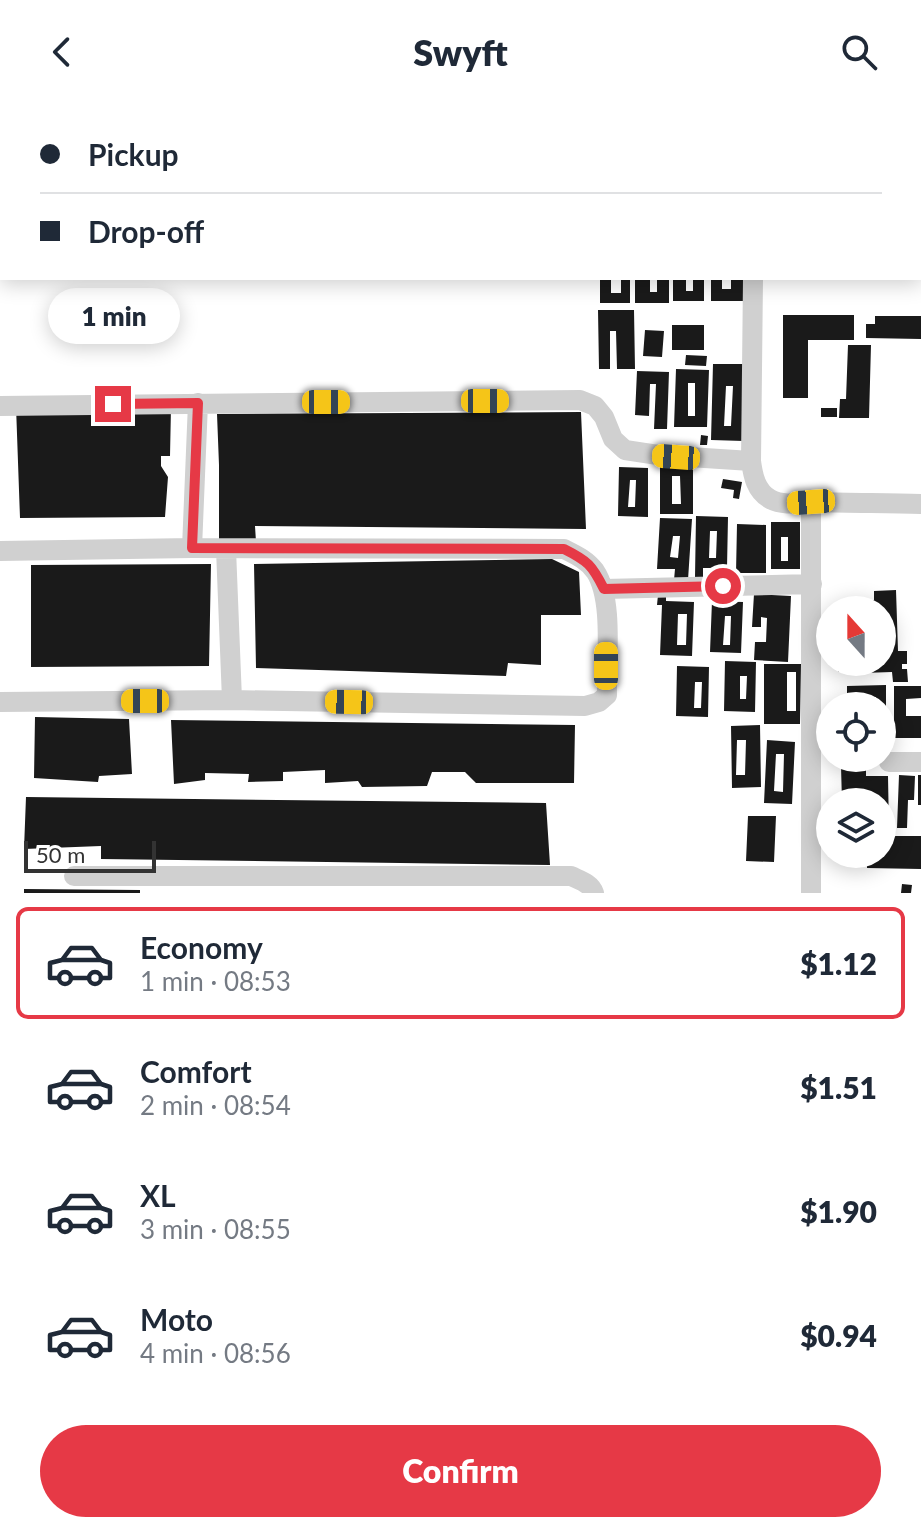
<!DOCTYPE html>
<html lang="en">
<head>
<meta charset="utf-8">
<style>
	body { margin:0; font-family:Lato,sans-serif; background:#f2f2f3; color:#1f2937; height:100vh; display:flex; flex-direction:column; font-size:30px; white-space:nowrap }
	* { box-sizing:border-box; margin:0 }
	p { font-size:26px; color:#747a83 }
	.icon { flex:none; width:44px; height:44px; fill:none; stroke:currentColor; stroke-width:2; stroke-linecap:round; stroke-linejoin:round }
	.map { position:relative; height:789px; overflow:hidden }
	.sheet { display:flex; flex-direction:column; background:#fff; flex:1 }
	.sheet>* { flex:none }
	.hud { position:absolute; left:0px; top:0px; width:922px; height:176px; box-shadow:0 4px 20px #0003; display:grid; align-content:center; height:176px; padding:0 40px; background:#fff }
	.needle { width:52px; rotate:339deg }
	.fabs { position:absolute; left:816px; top:492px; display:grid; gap:16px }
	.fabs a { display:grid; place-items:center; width:80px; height:80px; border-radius:50%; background:#fff; box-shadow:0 4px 20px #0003; font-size:40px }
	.scale { position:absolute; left:24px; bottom:20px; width:132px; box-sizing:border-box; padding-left:8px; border:4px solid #333; border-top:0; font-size:22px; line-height:28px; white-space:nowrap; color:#333; -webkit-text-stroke:6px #fff; paint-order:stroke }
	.end { position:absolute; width:36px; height:36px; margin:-18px; border:10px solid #e63946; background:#fff; box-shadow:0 0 0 4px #fff }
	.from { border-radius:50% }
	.bubble { position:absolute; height:56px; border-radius:28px; background:#fff; box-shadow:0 4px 20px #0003; font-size:26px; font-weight:800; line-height:56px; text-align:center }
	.car { position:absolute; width:24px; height:48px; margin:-24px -12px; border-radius:10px; box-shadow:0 0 6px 2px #0007; background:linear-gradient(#f5c518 24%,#345 0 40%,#f5c518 0 76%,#345 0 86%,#f5c518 0) }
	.hud b { display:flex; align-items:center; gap:28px; height:76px; font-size:30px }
	.hud b+b { border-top:2px solid #e0e1e3 }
	.hud i { width:20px; height:20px; background:#1f2937 }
	ul { padding:14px 0 0; list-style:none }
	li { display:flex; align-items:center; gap:24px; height:112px; margin:0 16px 12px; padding:0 24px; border:4px solid transparent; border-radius:12px }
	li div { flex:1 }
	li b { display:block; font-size:30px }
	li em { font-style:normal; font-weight:800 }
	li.active { border-color:#e63946 }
	li>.icon { width:72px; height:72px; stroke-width:1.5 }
	.primary-button { display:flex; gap:16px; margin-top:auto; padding:16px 40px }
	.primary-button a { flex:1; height:92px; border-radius:48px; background:#e63946; color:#fff; font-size:32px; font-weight:800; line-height:92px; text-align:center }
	header { display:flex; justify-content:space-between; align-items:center; height:104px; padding:0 40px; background:#fff; font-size:36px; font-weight:800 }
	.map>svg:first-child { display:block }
	.building { fill:#1a1a1a; fill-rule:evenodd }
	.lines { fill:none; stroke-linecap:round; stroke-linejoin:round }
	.path { stroke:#cdcdcd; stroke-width:3; stroke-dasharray:4 4; stroke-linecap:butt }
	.street { stroke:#d0d0d0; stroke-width:20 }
	.route { stroke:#e63946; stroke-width:10 }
</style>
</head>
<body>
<header><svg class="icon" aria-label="back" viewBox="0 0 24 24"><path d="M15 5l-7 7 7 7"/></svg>Swyft<svg class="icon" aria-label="search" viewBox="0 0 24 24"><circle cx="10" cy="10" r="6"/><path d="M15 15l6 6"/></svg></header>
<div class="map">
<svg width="921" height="789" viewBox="0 0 921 789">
	<rect width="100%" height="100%" fill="#fff"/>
	<path class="building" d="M600 174H611V189H621V174H630V199H600Z
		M635 174H650V188H657V174H669V199H635Z
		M673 174H686V187H693V174H704V197H673Z
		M711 174H722V185H731V174H745V197H711Z
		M598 206H634L635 265H617L616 227H610V265H599Z
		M783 211H854V236H808V294H783Z
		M875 212H921V235L866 234V220H875Z
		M672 221H704V246H672Z
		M645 226 664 227 662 253 643 252Z
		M848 241H871L869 314H839L840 295H846Z
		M686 251 707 252 706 262 685 261Z
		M713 260H746L744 337 711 336ZM726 282H733L731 322H724Z
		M676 265 709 266 707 323H674ZM688 279H695V312H688Z
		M637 267 669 268 667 325H654L656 280H650L649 312 635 311Z
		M16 302 171 303 170 352H161V362L168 373 165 413 20 414Z
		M821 304H837V313H821Z
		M581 308 586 425 255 422 256 438H219V361L217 310Z
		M701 331 708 332 707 341H700Z
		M660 361H693V410H660ZM672 372H680L681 400H672Z
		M619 363 648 364V413L618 412ZM630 376H636L635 403H628Z
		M723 375 742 378 739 395 733 394 734 386 721 384Z
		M696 412 728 413 727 464H703V473H695ZM710 427H717L716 454H709Z
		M660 414 692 415 688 476H674L675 465H657ZM673 432H680L678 454 670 453Z
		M771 418H800V465H771ZM781 433H788V457H781Z
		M737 420 766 421V469H736Z
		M552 455 579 468 581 511H541V561L508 559 506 572 256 564 254 460Z
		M211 460 209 562 31 563V461Z
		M896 486 898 547H907V560H902V565H907L908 578H893L892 568 862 569V561H859V558H882V506H867V496H874V487Z
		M754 490 791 492 788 558 754 556 755 538H766L767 514 761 513V523H752Z
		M658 491H666V497L694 498 692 552 660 551 662 501H657ZM678 510H687L686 541H677Z
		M712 497 743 498 741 549 710 548ZM725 512H731L730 541H723Z
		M725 557 756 558 755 608 724 607ZM740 572H747L746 595H740Z
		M838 558H852V568H838Z
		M764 560H801L800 620H764ZM787 568H796V607H787Z
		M677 562 709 563 708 613 676 612ZM695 578H702L701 604H694Z
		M886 581V613H889V632H882V602H876V593L862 594V602H847V582Z
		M894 582H921V594L906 595V612H921V634H894Z
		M35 613 129 615 132 670 99 672 98 678 34 674Z
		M171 616 575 621 574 679H476L465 668H432L427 682 362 683 358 677 325 679V666L283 668V677L248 678 249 670 205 669V676L174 680Z
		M760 621 761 683 732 684 731 622ZM737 636H746L745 671H736Z
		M767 636 795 638 792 700 764 699ZM776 650H784L783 688 774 687Z
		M841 662H866V672H888L889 727H882V698H875V696L842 698Z
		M899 671 915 672 914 696H908L907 724H897Z
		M918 671H921V701H918Z
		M26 693 546 699 550 761 101 755V742L24 745Z
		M748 712H776L774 758 746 757Z
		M882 732H921V765L867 764V750H882Z
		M902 780 912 781 911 789H901Z
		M24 785 140 786V789H24Z"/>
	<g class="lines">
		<path class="path" d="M752 2V0"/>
		<path class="street" d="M193 0V2
			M593 0 594 2
			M0 127H2
			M753 174 751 357C753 372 756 387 770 395 784 403 804 398 820 398 853 399 887 399 921 400
			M0 302 580 296 595 302 604 313 613 335 625 346 658 351 751 357
			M192 444 198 299
			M226 445 232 596
			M0 447 192 444 564 445C576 451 587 456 595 467 614 495 606 557 607 591L599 598 585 602 232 596 0 598
			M604 485 812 480
			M889 658H921
			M74 772H571C579 776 591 779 594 789
			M811 789V398"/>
	</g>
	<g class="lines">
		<path class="route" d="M113 300 198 299 192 444 564 445C588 457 592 461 604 485L723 482"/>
	</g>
</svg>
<div class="fabs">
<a><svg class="needle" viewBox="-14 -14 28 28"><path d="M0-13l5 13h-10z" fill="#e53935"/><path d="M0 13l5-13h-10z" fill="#747a83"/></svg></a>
<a><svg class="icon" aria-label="locate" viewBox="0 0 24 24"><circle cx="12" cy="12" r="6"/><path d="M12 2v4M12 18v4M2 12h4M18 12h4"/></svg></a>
<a><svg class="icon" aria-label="layers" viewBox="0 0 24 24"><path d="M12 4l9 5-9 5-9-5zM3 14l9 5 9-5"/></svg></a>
</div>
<div class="scale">50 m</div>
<i class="end from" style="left:723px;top:482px"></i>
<i class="end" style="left:113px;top:300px"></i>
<div class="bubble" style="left:48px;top:184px;width:132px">1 min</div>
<i class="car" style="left:485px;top:297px;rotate:90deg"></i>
<i class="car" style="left:326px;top:298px;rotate:90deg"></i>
<i class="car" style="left:676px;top:353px;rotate:274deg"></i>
<i class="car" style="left:811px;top:398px;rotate:266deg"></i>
<i class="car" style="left:606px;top:562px;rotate:0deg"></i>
<i class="car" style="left:145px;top:597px;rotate:270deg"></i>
<i class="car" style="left:349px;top:598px;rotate:271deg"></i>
<div class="hud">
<b><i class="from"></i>Pickup</b>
<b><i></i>Drop-off</b>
</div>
</div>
<section class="sheet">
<ul>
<li class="active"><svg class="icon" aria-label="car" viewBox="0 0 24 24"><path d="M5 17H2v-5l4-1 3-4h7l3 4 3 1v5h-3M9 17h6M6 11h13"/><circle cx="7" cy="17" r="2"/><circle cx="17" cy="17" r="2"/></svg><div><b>Economy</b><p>1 min · 08:53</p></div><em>$1.12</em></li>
<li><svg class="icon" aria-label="car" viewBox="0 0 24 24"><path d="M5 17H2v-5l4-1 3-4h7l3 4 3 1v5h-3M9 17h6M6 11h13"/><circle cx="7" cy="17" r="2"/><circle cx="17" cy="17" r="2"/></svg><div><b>Comfort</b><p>2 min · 08:54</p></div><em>$1.51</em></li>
<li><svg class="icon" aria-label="car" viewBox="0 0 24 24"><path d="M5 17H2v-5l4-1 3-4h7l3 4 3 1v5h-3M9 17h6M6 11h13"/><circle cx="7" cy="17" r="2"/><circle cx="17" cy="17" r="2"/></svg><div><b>XL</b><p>3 min · 08:55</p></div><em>$1.90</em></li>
<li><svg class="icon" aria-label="car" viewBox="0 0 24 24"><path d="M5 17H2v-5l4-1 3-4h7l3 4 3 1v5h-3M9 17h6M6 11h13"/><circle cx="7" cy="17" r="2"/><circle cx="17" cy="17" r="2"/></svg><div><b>Moto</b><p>4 min · 08:56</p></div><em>$0.94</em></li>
</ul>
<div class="primary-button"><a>Confirm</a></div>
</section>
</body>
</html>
